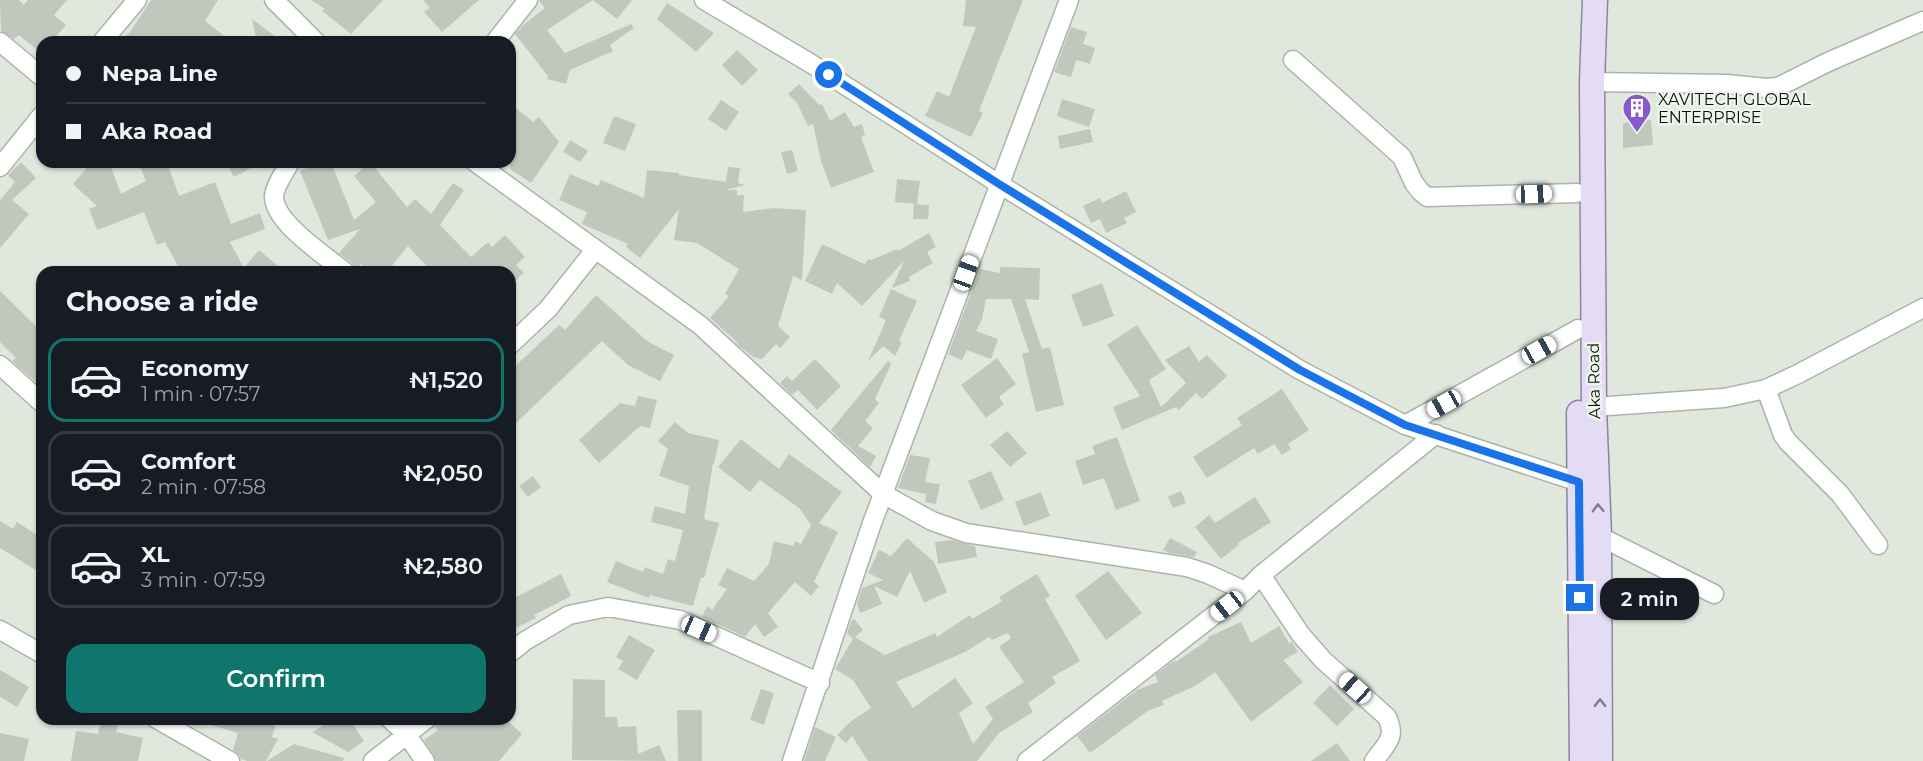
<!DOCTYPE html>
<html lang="en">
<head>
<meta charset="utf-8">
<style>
	body { margin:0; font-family:Montserrat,sans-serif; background:#20242c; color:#f1f3f6; height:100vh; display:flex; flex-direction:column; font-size:22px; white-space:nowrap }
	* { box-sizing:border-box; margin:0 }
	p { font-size:20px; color:#9ea1a6 }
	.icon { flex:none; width:33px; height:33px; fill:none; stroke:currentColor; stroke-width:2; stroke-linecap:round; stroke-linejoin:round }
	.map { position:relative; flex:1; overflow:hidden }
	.side { position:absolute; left:36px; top:266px; width:480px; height:459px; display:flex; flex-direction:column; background:#171b24; border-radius:18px; box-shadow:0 2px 4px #0004 }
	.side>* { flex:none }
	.hud { position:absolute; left:36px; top:36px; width:480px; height:132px; border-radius:18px; box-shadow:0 2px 4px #0004; display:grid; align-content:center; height:132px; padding:0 30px; background:#171b24 }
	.end { position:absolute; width:27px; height:27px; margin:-14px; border:8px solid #1a73e8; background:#fff; box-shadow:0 0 0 3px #fff }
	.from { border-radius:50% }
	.bubble { position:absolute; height:42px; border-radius:18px; background:#171b24; box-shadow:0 2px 4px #0004; font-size:20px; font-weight:600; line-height:42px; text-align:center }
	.car { position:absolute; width:18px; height:36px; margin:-18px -9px; border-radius:8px; box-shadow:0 0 4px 2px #0007; background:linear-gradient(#fff 24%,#345 0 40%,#fff 0 76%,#345 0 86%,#fff 0) }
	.hud b { display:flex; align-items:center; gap:21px; height:57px; font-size:22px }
	.hud b+b { border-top:2px solid #363941 }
	.hud i { width:15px; height:15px; background:#f1f3f6 }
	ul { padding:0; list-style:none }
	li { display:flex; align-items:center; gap:18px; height:84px; margin:0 12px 9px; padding:0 18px; border:3px solid #363941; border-radius:18px }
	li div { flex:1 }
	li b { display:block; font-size:22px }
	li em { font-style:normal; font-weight:600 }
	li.on { border-color:#0f766e }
	li>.icon { width:54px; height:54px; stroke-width:1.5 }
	h2 { padding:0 30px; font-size:27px; line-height:72px }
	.button { display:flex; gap:12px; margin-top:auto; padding:12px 30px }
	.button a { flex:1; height:69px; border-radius:18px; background:#0f766e; color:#fff; font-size:24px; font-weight:600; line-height:69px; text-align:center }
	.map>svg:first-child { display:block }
	.building { fill:#c0c8bd; fill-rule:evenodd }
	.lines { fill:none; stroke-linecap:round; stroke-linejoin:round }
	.minor-casing { stroke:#acb4a9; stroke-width:21 }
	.major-casing { stroke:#8d859f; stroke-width:27 }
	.minor { stroke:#fff; stroke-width:18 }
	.major { stroke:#e4dcf5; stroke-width:24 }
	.oneway { stroke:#83808c }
	.route { stroke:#1a73e8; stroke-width:8 }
	.labels { text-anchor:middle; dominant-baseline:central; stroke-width:5; stroke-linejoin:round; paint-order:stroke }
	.poi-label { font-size:16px; fill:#0c0f0b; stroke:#edf6ea; text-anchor:start }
	.street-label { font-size:16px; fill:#0c0f0b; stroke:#edf6ea }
</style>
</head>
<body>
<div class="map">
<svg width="1923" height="761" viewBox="0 0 1923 761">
	<rect width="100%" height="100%" fill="#e0e8dd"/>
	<path class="building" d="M0 0H19L24 5 28 0H67L54 15 66 25 51 42H42V54L19 35 14 39 1 31Z
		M151 0H218L205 21 232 42H117L130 32Z
		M311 0H383L351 34 322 11 325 9Z
		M423 0H479L442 32 424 12 430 8Z
		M539 0H593L547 30 565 53 631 24 634 28 610 45 613 51 570 70 566 84 547 79 548 76 515 34 523 25 545 8Z
		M593 0H632L617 19Z
		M966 0H1023L979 111 983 113 971 137 925 116 937 91 949 97 976 27 963 26Z
		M667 3 714 33 696 52 657 19Z
		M252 19 283 42H257Z
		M1071 27 1087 32 1083 44 1095 48 1090 64 1076 60 1071 77 1054 72Z
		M737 50 758 70 742 86 722 65Z
		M799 84 819 105 822 104 830 121 845 112 854 127 862 124 865 135 861 137 874 172 831 188 821 161 813 124 808 126 797 103 788 94Z
		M1062 99 1095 109 1089 127 1057 116Z
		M721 100 739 112 726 131 708 119Z
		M510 103 533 122 539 117 559 142 531 183 510 169Z
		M614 116 636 124 625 151 603 143Z
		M1651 120 1653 145 1623 148V123Z
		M1090 129 1093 142 1060 149 1058 136Z
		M570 140 588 151 580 162 563 152Z
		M792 150 798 171 787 174 781 152Z
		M21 162 36 178 12 200 29 214 0 248V200L15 182 8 175Z
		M81 162H109L121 194 146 181 140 166 151 162H167L179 196 215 182 231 224 260 213 265 229 230 242 244 268 259 250 285 272H181L165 242 157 245 144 212 97 230 89 209 97 206 73 184 86 169Z
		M226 162H262L234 177Z
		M322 162H331L354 220 376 202 354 176 370 162 407 207 415 199 431 214 453 183 464 190 440 225 471 257 488 242 492 247 505 235 525 257 516 265 524 273 510 286V272H432L408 246 387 272H370L361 264 356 270 352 263 339 253 360 229 328 240 300 171Z
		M728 167 740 168 738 183 745 185 726 190H737V195H744L743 212 773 208 806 210 802 280 793 276 778 326 790 337 780 348 776 344 762 359 753 357 738 345 735 340 710 318 729 296 725 294 739 269 697 243 674 240 679 209 640 258 626 247 628 244 582 224 587 212 559 200 570 174 598 186 601 180 644 198 647 170 679 173V175L726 182Z
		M897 179 920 181 917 204 895 202Z
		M1126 191 1136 212 1124 218 1127 223 1106 233 1100 219 1091 223 1083 206 1100 198 1102 203Z
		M914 204 929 205 928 219H913Z
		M929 233 936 247 927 252 933 263 909 277 910 281 892 288 904 261 862 306 837 283 832 294 805 281 822 244 864 264 869 259 871 260 897 249 898 251Z
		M1000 267 1040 268 1039 300 1025 299 1042 349 1050 347 1064 405 1036 412 1022 354 1029 352 1011 299H986L982 319 976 331 998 339 991 359 967 350 962 360 948 354 980 269 1000 273Z
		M1102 283 1114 316 1083 327 1071 295Z
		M891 289 917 301 899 341 902 342 895 356 883 346 868 361 886 320 879 317Z
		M0 291 42 332V381L38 384 12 361 16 358 0 342Z
		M596 295 647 341 674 355 660 381 628 365 602 341 516 423 510 417V371L559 325 565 330Z
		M1137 325 1166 369 1149 380 1161 407 1186 383 1165 360 1189 346 1199 362 1207 355 1227 376 1202 399 1196 393 1179 410 1176 407 1122 430 1113 407 1140 396 1107 345Z
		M997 358 1016 384 999 397 1004 404 986 418 961 385Z
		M815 359 841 386 817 410 798 390 792 395 780 383 787 376 792 381Z
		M888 361 891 364 875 399 879 403 865 421 873 428 858 446 876 456 870 467 831 430Z
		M1282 389 1309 430 1288 444 1291 449 1282 455 1274 444 1258 454 1254 448 1207 478 1193 457 1242 425 1237 418Z
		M638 396 657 400 650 428 640 426 599 463 579 440 620 403 635 406Z
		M675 422 688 433 719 440 714 464 713 463 704 519 719 523 704 578 701 577 693 606 650 595 649 598 607 582 616 561 643 572 645 567 663 574 668 559 675 561 683 530 651 522 655 506 685 514 689 486 659 476 668 449 658 441Z
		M1007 431 1027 453 1010 467 990 445Z
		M1117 437 1140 501 1116 510 1104 478 1083 485 1075 461 1095 454 1092 446Z
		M741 439 779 469 789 454 842 492 819 523 838 532 814 582 819 586 811 596 795 582 768 613 778 627 764 637 755 624 745 637 702 617 707 606 712 610 727 589 718 585 727 568 754 581 769 564 774 541 793 546 795 541 801 544 811 525 799 508 760 480 750 492 718 467Z
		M910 455 930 458 925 482 940 484 936 504 925 502 926 494 898 488Z
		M991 471 1004 500 981 510 968 481Z
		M533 476 541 487 528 497 519 486Z
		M1181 491 1186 503 1173 508 1168 497Z
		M1041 492 1050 516 1024 526 1015 502Z
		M1255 497 1271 522 1238 543 1239 545 1221 559 1195 527 1209 515 1215 523Z
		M0 521 13 529 17 522 42 538V574L0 548Z
		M907 538 934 562 947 592 924 603 910 571 897 597 874 586 882 604 860 613 857 604 862 588 883 580 868 573 879 550 891 556Z
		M1170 538 1197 552 1194 557 1169 553 1163 550Z
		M951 540 975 546 977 557 938 564 935 542Z
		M1108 571 1142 613 1106 640 1075 596Z
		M561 574 571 596 534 615 536 618 510 631V600Z
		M1037 574 1050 596 1045 599 1080 661 1052 677 1056 683 1028 703 1033 712 999 733 977 761H868L852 736 846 743 837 735 850 722 871 708 853 680 835 669 853 639 847 633 851 622 854 619 863 630 855 637 885 655 935 633 937 637 970 615 972 619 1002 601 999 597ZM1008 633 1011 638 999 647 1024 682 985 707 993 719 973 744 959 713 973 703 955 678 913 708 896 682 965 652 989 637 992 640Z
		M1241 622 1251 643 1279 626 1289 643 1292 642 1298 652 1283 660 1303 682 1251 722 1215 672 1195 686 1162 701 1164 705 1149 710 1090 753 1077 736 1137 690 1158 682 1155 675 1175 660 1176 662 1209 639 1208 637Z
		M629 635 655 650 637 680 618 669 623 661 616 657Z
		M0 670 29 687 17 707 0 697Z
		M573 679 605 680V717H617L618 727 636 726 638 754 659 745 666 761 572 760Z
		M1330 685 1354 709 1337 726 1313 703Z
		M761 689 774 693 764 725 750 720Z
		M677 710H702V761H678Z
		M201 718H278L272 737 278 739 266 761H247L241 759 239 755 233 750 238 733 201 722Z
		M317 718H349L364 741 348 752 312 732 322 726Z
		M439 718H448L452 724 458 718H504L522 734 499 761H436L434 755 424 740 438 730 435 727Z
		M101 720 118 724 116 732 143 738 138 761H71L76 731 98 734Z
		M815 727 836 737 825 761H804Z
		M0 733 29 739 24 761H0Z
		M1337 743 1350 761H1311Z
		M294 744 344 758 343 761H267Z"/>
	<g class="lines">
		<g class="minor-casing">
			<path id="minor" d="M274 0 316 42
				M704 0 810 63 999 184 1300 370 1405 425 1579 482
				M0 42 42 77
				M102 42 137 0
				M495 42 528 0
				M1293 60 1402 157 1414 183 1420 191 1427 197 1577 193
				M1592 82 1727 84 1766 88 1778 87 1828 62 1923 21
				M290 162C285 172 275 185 274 196 273 222 326 256 345 272
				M475 162 700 325 883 494 932 521 966 533 1187 567 1208 574 1245 591
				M0 167 42 115
				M510 345 548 309 595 250
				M0 365 42 403
				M1766 389 1783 435 1788 442 1840 494 1878 545
				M1594 407 1724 398 1766 389 1798 374 1923 308
				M1405 425 1578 329
				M1599 536 1714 594
				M1261 575 1301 635 1323 660 1387 717C1397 738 1386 744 1374 761
				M0 630 42 654
				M510 653 525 641 569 615 608 607 680 620 820 683
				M155 718 230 761
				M389 718 407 735 425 761
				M373 761 428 718
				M792 761 871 526 1069 0
				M1027 761 1245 591 1261 575 1436 434"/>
		</g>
		<g class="major-casing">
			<path id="major" d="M1595 0 1592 82 1594 407 1599 536 1600 761
				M1579 413 1582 761"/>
		</g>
		<use href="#minor" class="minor"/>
		<use href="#major" class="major"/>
	</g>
	<defs><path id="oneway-chevron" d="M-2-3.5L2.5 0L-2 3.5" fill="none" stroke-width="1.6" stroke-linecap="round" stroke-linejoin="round" transform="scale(1.5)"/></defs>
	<g class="oneway">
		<use href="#oneway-chevron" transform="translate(1598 508) rotate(-92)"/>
		<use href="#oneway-chevron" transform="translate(1600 703) rotate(-90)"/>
	</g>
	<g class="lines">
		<path class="route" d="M829 75 999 184 1300 370 1405 425 1579 482 1580 598"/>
	</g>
	<defs>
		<g id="building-pin" transform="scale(1.5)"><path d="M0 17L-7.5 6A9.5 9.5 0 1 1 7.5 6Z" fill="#8a59d2" stroke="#edf6ea"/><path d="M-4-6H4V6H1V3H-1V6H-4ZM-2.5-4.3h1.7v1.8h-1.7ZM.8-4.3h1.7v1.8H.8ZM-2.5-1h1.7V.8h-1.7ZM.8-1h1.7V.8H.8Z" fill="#fff"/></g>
	</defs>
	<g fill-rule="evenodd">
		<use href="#building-pin" x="1637" y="108"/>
	</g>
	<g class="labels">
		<g class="poi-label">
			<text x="1658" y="99">XAVITECH GLOBAL<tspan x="1658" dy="18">ENTERPRISE</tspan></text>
		</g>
		<g class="street-label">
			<text transform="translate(1594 381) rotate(-91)">Aka Road</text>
		</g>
	</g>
</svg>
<i class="end from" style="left:829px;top:75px"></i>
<i class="end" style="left:1580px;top:598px"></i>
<div class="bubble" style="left:1600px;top:578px;width:99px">2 min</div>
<i class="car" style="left:1534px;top:194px;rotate:88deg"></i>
<i class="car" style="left:966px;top:273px;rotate:20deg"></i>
<i class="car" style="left:1539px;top:350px;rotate:61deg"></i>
<i class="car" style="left:1444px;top:404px;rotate:241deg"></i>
<i class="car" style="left:1227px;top:606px;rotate:232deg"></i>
<i class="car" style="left:699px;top:629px;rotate:114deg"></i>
<i class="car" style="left:1355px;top:688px;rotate:312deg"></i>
<div class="hud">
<b><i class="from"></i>Nepa Line</b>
<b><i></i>Aka Road</b>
</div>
<section class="side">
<h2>Choose a ride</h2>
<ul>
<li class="on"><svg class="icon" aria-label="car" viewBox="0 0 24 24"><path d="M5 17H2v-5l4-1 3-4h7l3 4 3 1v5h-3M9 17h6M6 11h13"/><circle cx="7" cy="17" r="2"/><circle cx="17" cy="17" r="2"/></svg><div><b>Economy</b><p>1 min · 07:57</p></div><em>₦1,520</em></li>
<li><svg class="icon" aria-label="car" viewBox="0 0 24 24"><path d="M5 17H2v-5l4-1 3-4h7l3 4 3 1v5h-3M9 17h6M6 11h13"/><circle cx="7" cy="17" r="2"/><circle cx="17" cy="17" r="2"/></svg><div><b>Comfort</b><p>2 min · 07:58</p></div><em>₦2,050</em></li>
<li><svg class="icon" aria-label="car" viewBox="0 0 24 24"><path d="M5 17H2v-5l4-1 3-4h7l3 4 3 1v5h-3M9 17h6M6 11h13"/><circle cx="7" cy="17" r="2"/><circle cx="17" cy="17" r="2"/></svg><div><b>XL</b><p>3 min · 07:59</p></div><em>₦2,580</em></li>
</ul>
<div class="button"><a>Confirm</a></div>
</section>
</div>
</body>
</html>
